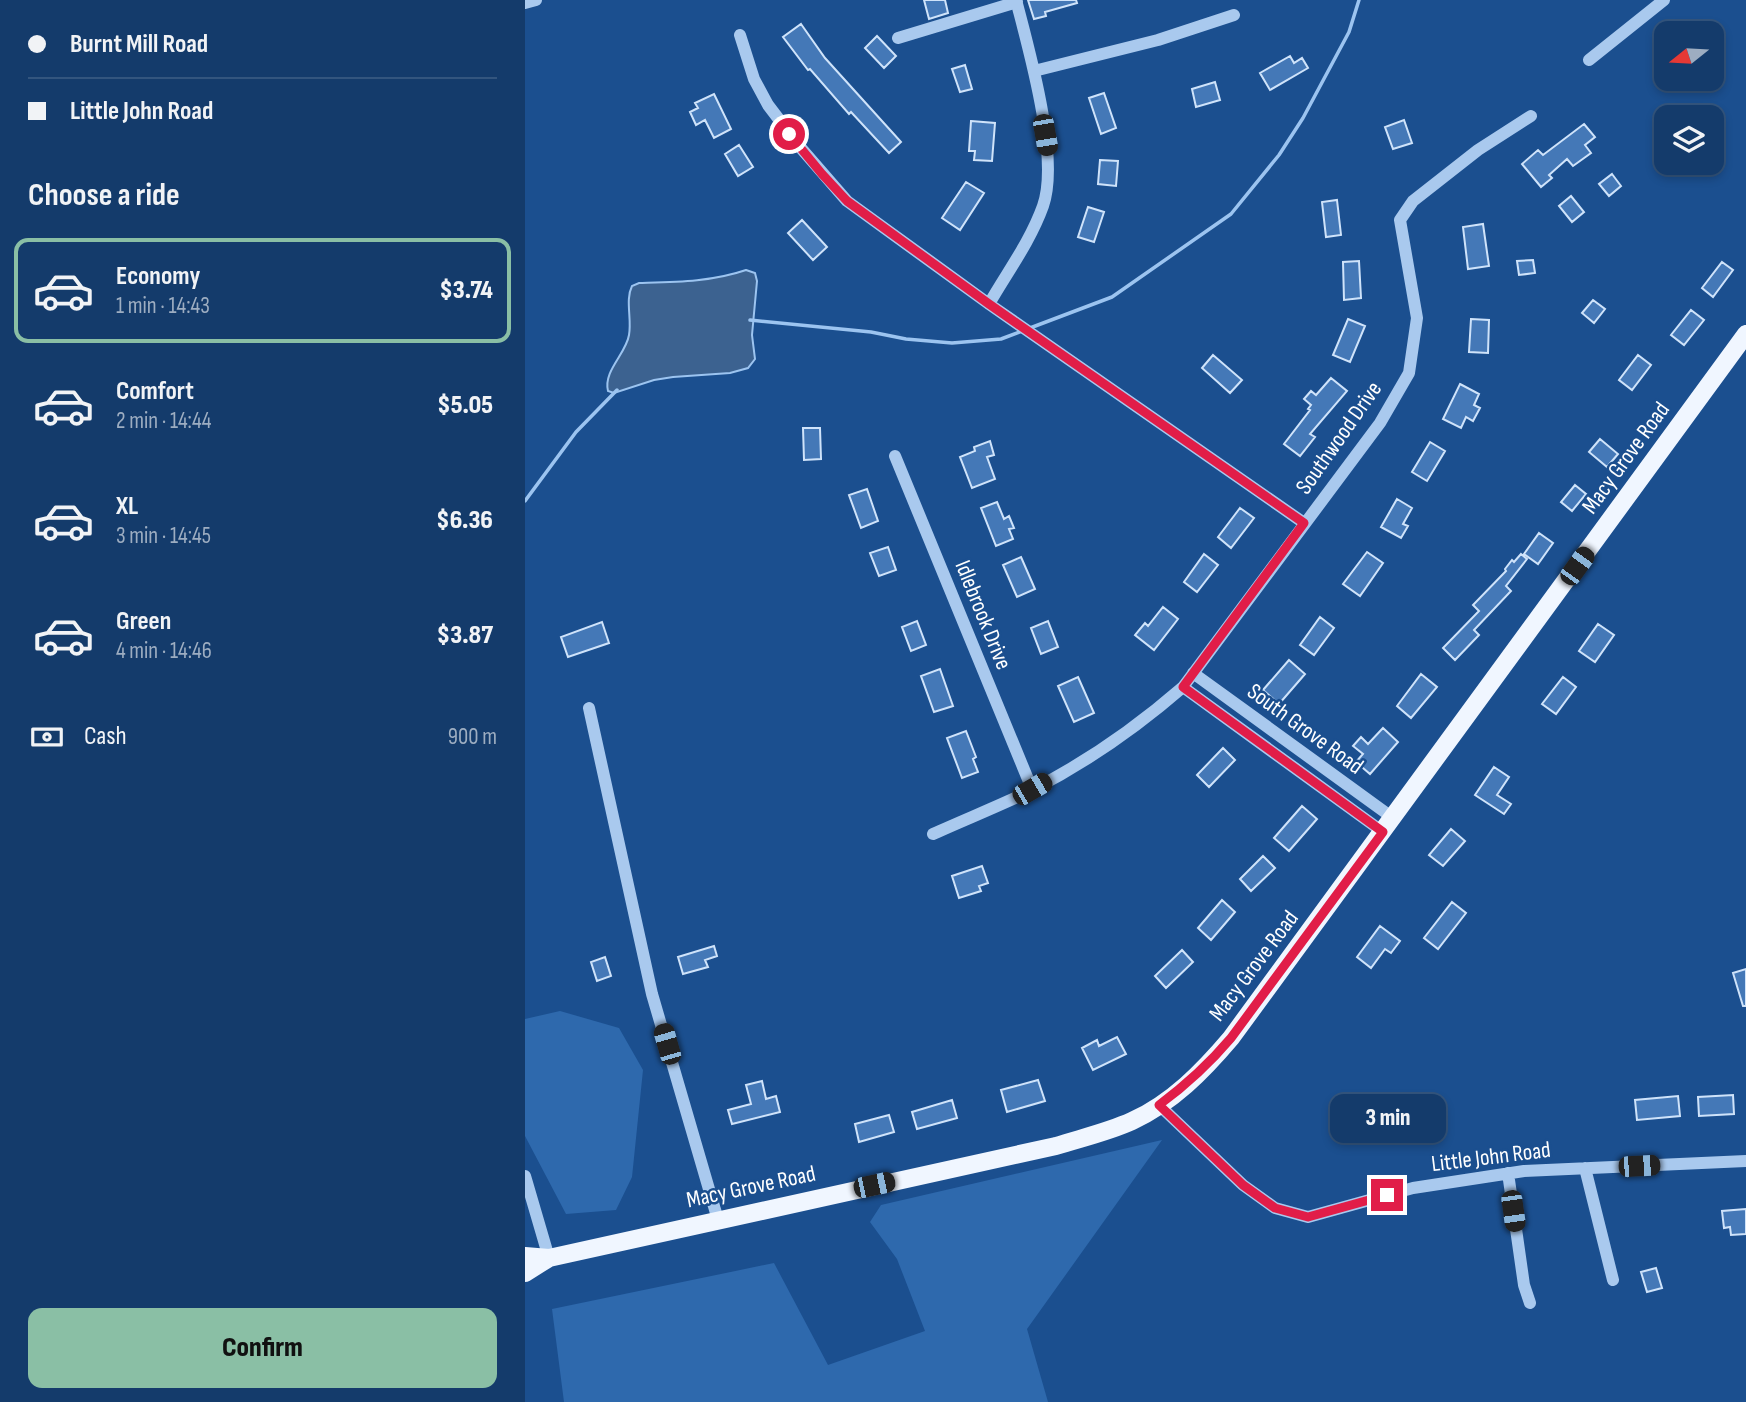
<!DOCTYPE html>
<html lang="en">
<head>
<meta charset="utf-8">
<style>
	body { margin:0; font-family:"Sofia Sans Condensed",sans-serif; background:#1d4271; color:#f1f3f6; height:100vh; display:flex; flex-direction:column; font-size:26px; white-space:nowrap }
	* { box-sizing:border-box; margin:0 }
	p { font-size:23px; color:#9dadc1 }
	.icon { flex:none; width:38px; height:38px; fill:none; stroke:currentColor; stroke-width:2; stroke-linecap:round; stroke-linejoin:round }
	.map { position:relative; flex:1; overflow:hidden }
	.drawer { display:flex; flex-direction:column; background:#143b6b; width:525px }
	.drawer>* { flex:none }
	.top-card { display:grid; align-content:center; height:154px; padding:0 28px; background:#143b6b }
	.needle { width:46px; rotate:252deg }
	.buttons { position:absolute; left:1129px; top:21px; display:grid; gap:14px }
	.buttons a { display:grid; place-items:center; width:70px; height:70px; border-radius:14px; background:#143b6b; box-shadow:0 4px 10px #0003,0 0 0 2px #33557e; font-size:35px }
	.end { position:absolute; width:32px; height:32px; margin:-16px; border:9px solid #e11d48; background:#fff; box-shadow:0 0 0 4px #fff }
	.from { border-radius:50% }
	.bubble { position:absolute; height:49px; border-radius:14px; background:#143b6b; box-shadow:0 4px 10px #0003,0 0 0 2px #33557e; font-size:23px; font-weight:800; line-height:49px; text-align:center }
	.car { position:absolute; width:21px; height:42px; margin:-21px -10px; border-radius:9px; box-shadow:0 0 5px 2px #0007; background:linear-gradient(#222 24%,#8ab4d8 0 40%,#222 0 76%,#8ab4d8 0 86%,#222 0) }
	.top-card b { display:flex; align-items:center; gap:24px; height:66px; font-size:26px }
	.top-card b+b { border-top:2px solid #33557e }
	.top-card i { width:18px; height:18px; background:#f1f3f6 }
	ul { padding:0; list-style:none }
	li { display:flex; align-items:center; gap:21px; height:105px; margin:0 14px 10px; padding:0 14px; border:4px solid transparent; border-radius:14px }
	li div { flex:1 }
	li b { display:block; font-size:26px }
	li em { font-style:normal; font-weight:800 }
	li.on { border-color:#8abfa5 }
	li>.icon { width:63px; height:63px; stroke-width:1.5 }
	h2 { padding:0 28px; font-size:32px; line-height:84px }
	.pay { display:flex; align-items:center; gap:18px; height:77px; padding:0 28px; font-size:26px }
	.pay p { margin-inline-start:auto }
	.action { display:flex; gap:14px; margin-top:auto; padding:14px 28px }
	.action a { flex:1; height:80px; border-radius:14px; background:#8abfa5; color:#111; font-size:28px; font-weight:800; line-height:80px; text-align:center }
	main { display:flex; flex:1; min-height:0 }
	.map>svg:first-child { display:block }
	.green { fill:#2e69ad }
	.water { fill:#3c6290; stroke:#9cc4f0; stroke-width:2 }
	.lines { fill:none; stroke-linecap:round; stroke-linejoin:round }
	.stream { stroke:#9cc4f0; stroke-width:3.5 }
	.building { fill:#4478b7; stroke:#cfe3fa; stroke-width:2 }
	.minor { stroke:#a9c9ee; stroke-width:12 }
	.major { stroke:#f0f6ff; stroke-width:18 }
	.route { stroke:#e11d48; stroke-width:9 }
	.labels { text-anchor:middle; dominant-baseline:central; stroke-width:5; stroke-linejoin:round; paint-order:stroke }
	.street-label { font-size:23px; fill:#fff; stroke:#1b4f8f }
</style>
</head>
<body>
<main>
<section class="drawer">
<div class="top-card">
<b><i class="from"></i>Burnt Mill Road</b>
<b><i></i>Little John Road</b>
</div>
<h2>Choose a ride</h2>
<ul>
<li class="on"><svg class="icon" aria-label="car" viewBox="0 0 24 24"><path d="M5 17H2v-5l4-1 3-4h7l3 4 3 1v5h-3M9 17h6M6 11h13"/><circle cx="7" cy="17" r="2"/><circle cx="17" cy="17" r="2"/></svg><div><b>Economy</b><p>1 min · 14:43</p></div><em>$3.74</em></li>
<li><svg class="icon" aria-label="car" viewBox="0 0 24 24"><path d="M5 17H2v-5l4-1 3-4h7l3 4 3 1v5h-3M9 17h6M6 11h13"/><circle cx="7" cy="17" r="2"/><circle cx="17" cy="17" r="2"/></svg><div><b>Comfort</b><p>2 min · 14:44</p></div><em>$5.05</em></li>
<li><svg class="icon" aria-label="car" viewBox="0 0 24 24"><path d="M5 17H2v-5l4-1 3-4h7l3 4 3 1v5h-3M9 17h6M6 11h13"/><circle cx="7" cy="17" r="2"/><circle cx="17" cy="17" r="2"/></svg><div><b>XL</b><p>3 min · 14:45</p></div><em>$6.36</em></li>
<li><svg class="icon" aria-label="car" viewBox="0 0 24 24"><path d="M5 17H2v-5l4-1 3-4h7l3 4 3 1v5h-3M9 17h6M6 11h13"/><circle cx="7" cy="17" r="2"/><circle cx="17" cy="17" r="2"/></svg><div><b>Green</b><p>4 min · 14:46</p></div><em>$3.87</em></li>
</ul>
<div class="pay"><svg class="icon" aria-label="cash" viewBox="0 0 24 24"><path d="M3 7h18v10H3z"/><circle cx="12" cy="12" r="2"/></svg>Cash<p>900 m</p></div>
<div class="action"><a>Confirm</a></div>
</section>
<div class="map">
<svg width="1221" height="1402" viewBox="0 0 1221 1402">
	<rect width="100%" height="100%" fill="#1b4f8f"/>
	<path class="green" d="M35 1011 94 1028 118 1070 107 1177 91 1210 41 1214 0 1136V1019Z
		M637 1140 502 1329 523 1402H39L27 1309 249 1263 303 1365 400 1331 372 1259 345 1222 356 1205Z"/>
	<path class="water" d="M221 270 230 273 232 281 227 335 230 359 223 368 205 373 148 377 129 380 89 393 83 391C78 371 101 354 104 335 107 319 100 300 107 286L114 283C150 282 186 282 221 270Z"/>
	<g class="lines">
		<path class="stream" d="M225 320 346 332 381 339 427 343 476 339 497 331
			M505 328 587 297 706 214 754 155 778 118 824 32 834 0
			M0 501 51 432 92 390"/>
	</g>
	<path class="building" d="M399 0H420L423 13 404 19Z
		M503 0H551L552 3 520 12 521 16 509 19Z
		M276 24 300 58 376 142 364 153 326 112 324 114 285 69 283 70 258 37Z
		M352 36 371 56 359 68 340 48Z
		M765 56 769 63 777 58 783 68 745 90 735 73Z
		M440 65 447 89 435 92 427 69Z
		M690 82 695 100 671 107 667 89Z
		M579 93 591 128 576 134 564 98Z
		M189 94 206 129 189 138 180 120 171 125 165 112 173 108 170 103Z
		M879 120 887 143 868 149 860 127Z
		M446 121 470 123 467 161 449 160 450 151H444Z
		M1059 124 1070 137 1060 145 1066 153 1048 166 1042 159 1024 175 1027 178 1016 187 997 164 1013 150 1018 155Z
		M214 145 228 167 213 176 200 154Z
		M575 160 593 161 591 186 573 184Z
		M1087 174 1096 186 1084 196 1074 184Z
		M441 182 459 193 435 230 417 218Z
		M1046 196 1059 212 1047 222 1034 206Z
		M812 200 816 235 801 237 797 202Z
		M563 207 579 212 569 242 553 237Z
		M277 220 302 247 288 260 263 233Z
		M958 224 964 266 943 269 938 227Z
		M1008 260 1010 273 994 275 992 261Z
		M834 261 836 298 819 300 818 262Z
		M1197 262 1208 270 1188 297 1177 288Z
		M1068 300 1080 309 1069 323 1057 313Z
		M1166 310 1179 320 1159 345 1146 335Z
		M823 319 840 326 825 362 808 355Z
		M946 319 964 320 963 353 944 352Z
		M688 355 717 380 705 393 677 368Z
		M1113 355 1126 365 1107 390 1094 380Z
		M806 378 822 391 785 434 790 437 775 456 759 444 785 410 783 409 786 405 779 399 786 391 791 395Z
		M935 384 954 394 949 405 955 408 948 421 941 417 936 428 918 419Z
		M278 428H295L296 459 279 460Z
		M1075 439 1093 454 1082 467 1064 452Z
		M465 441 469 455 462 457 470 479 447 488 435 457 450 451 449 447Z
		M905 442 920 451 902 481 887 472Z
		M1050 485 1061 494 1047 511 1036 502Z
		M342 489 353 521 336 528 324 495Z
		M872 499 887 508 878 524 883 526 876 538 856 527Z
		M472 502 479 519 484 516 489 528 484 529 488 539 471 546 456 508Z
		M715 508 729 518 706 548 693 537Z
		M1014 533 1028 543 1013 564 999 554Z
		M363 547 371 570 354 576 345 553Z
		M842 552 858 563 835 596 818 584Z
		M679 554 693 565 672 592 659 582Z
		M996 554 1002 559 981 586 986 591 949 630 954 635 930 660 918 648 954 611 948 605 981 571 980 569 987 560 989 562Z
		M496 557 510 589 492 597 478 565Z
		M638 607 653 619 629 650 610 635 620 623 623 626Z
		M795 617 809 628 789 655 775 645Z
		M392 621 401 645 386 651 377 627Z
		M523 621 533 647 516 654 506 628Z
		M77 622 84 643 43 657 36 637Z
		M1073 624 1089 635 1070 662 1054 651Z
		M764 660 780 674 754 704 738 690Z
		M415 669 428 706 409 712 396 676Z
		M896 674 912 687 886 718 872 706Z
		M553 677 569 713 549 722 533 686Z
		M1038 677 1051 687 1031 714 1017 704Z
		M858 728 873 742 845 774 831 762 838 754 828 746 836 737 843 744Z
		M441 731 451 757 448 759 453 772 437 778 422 738Z
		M698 748 710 760 684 787 672 775Z
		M969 767 984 777 972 795 986 804 979 814 950 795Z
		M777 806 792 819 764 851 749 838Z
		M926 829 940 841 918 866 904 855Z
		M738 856 750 868 726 891 715 879Z
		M457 866 463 883 454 886 456 891 434 898 427 876Z
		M697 900 710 912 686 940 673 928Z
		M927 902 941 913 913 949 899 938Z
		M855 926 875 941 866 953 860 949 846 968 832 957Z
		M189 946 192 956 180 960 183 967 158 974 153 957Z
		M657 950 668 962 641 988 630 976Z
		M80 957 86 976 72 981 66 962Z
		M1221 969V1006H1218L1208 973Z
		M592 1037 601 1054 568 1070 557 1048 572 1040 574 1046Z
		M513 1080 520 1101 482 1112 476 1090Z
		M237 1081 241 1099 251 1096 255 1112 207 1124 203 1110 226 1104 221 1085Z
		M1208 1095 1209 1114 1174 1116 1173 1097Z
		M1153 1096 1155 1116 1112 1120 1110 1100Z
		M427 1100 432 1118 392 1129 387 1112Z
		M364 1115 369 1132 334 1142 330 1124Z
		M1221 1209V1234L1206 1235 1205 1227 1199 1228 1197 1211Z
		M1131 1268 1137 1288 1122 1292 1116 1272Z"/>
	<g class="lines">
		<path class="minor" d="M0 3 11 0
			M215 35 229 79 243 105 275 147 322 201 464 304 779 523
			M373 38 492 2
			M1064 60 1139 0
			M509 71 633 40 709 15
			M464 304C483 271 505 242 518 206 535 158 504 50 491 0
			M370 456 507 789
			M668 673 868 818
			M658 687 858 832
			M64 708 127 994 193 1220
			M408 834C441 819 474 806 507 790 562 762 612 727 658 687L855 423 884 373 892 318 875 220 888 201 953 150 1006 116
			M634 1105 718 1185 750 1208 783 1217 888 1188 999 1171 1221 1161
			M1060 1168 1088 1280
			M983 1173 999 1285 1005 1303
			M0 1176 24 1258"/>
		<path class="major" d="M0 1256 24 1258 531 1146C556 1138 583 1132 607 1121 647 1103 678 1071 706 1038L1221 334
			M0 1273 24 1258"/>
	</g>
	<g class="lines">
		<path class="route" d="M264 134 297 174 322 201 464 304 779 523 658 687 858 832 706 1038C684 1064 661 1085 634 1105L718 1185 750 1208 783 1217 862 1195"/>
	</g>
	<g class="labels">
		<g class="street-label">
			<text transform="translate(814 438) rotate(-55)">Southwood Drive</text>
			<text transform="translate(1101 458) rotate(-54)">Macy Grove Road</text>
			<text transform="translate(458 615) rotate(68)">Idlebrook Drive</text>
			<text transform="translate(780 729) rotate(36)">South Grove Road</text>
			<text transform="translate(729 966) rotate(-53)">Macy Grove Road</text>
			<text transform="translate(966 1157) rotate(-7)">Little John Road</text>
			<text transform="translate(226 1187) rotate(-12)">Macy Grove Road</text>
		</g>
	</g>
</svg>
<div class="buttons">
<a><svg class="needle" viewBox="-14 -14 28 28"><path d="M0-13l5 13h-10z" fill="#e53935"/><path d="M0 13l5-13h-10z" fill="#9dadc1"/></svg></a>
<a><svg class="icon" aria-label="layers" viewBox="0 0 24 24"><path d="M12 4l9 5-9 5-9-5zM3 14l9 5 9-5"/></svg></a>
</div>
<i class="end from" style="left:264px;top:134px"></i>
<i class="end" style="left:862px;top:1195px"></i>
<div class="bubble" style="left:805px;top:1094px;width:116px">3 min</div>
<i class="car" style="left:520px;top:135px;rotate:170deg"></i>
<i class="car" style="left:1052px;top:566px;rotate:36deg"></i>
<i class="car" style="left:507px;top:789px;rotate:60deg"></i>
<i class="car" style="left:142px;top:1044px;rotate:344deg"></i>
<i class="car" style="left:1114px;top:1166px;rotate:87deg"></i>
<i class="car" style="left:349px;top:1185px;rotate:78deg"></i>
<i class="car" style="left:988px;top:1211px;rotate:172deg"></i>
</div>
</main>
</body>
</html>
